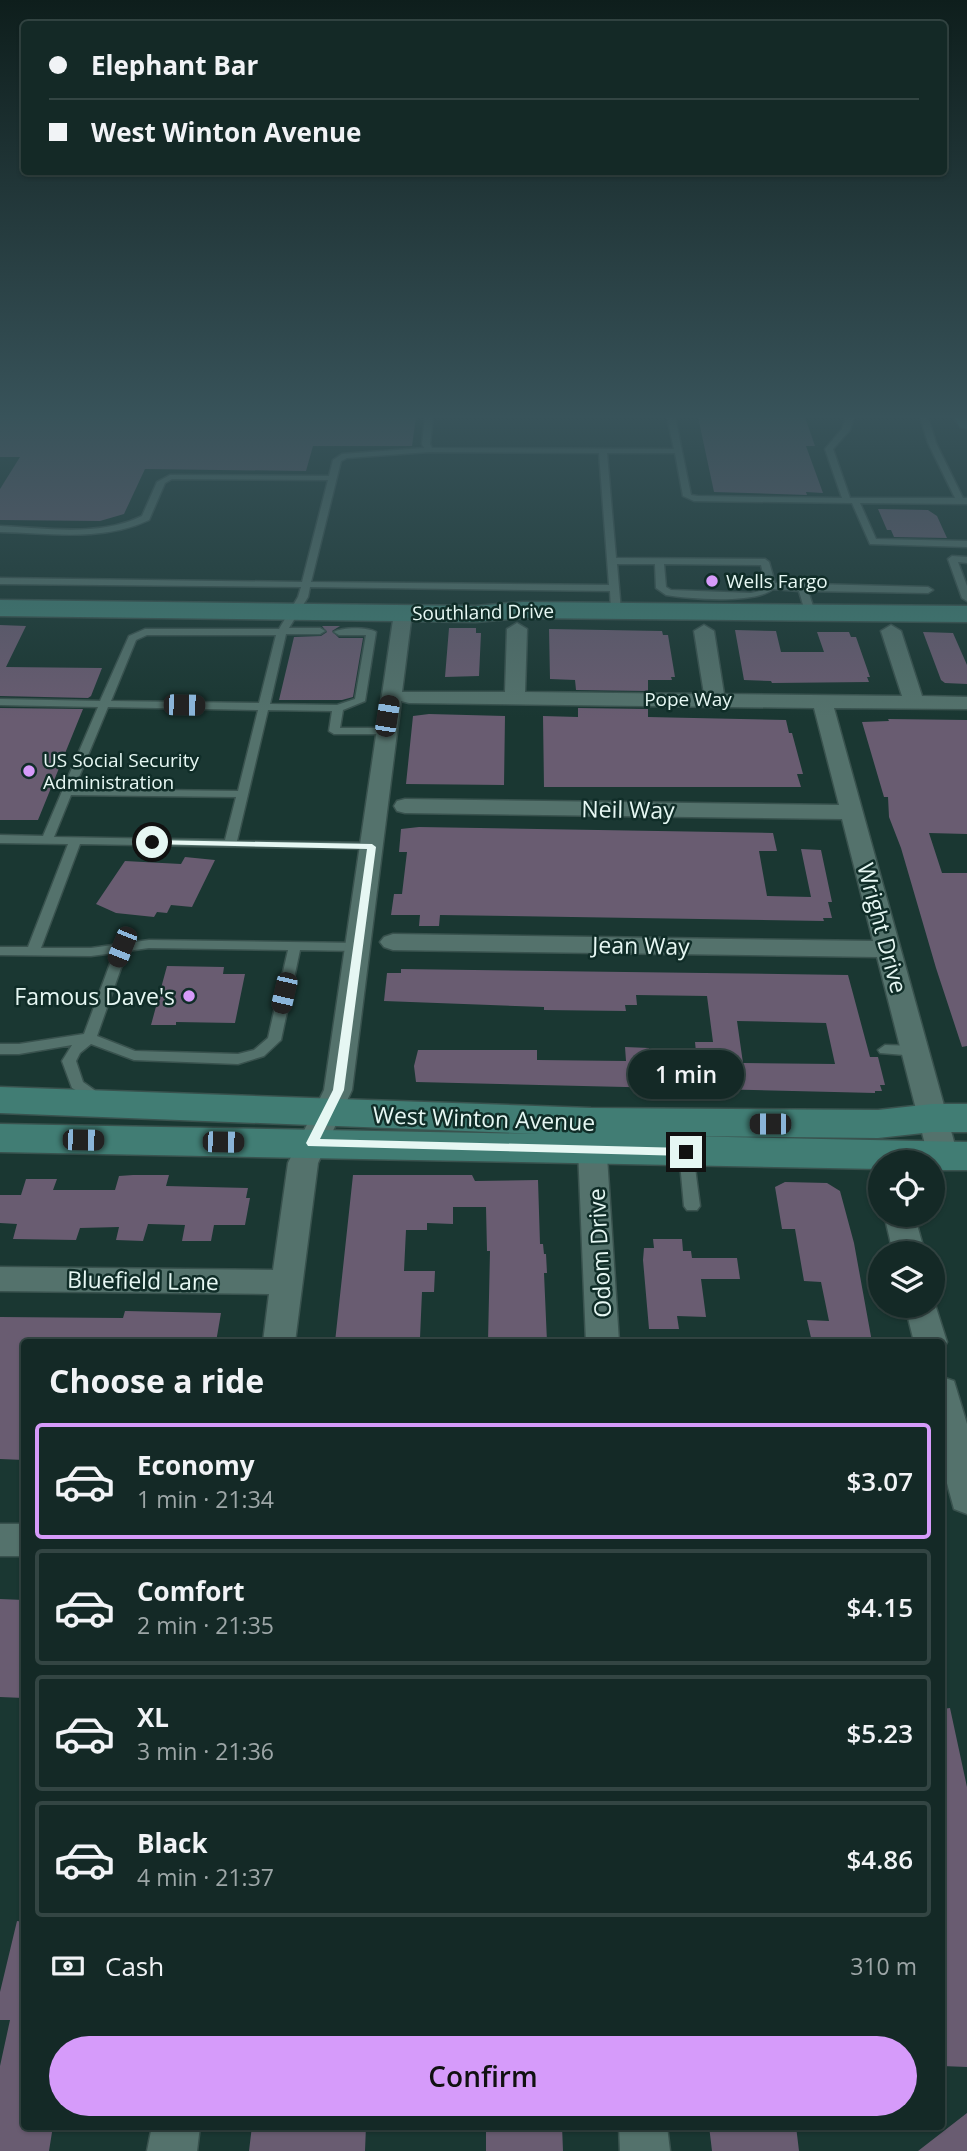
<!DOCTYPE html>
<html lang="en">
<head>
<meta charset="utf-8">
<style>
	body { margin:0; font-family:"Open Sans",sans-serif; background:#213532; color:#f1f3f6; height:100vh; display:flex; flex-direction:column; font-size:26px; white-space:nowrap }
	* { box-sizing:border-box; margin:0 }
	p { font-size:23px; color:#9da6a7 }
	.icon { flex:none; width:38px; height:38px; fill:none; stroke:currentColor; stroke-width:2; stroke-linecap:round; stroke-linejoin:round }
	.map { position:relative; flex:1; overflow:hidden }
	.details { position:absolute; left:21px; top:1339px; width:924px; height:791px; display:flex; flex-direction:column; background:#142926; border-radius:7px; box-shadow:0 2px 5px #0004,0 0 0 2px #334543 }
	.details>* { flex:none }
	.top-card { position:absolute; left:21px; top:21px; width:926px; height:154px; border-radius:7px; box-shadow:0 2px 5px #0004,0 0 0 2px #334543; display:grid; align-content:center; height:154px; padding:0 28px; background:#142926 }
	.controls { position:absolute; left:868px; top:1150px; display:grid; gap:14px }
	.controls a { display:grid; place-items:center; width:77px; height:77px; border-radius:50%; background:#142926; box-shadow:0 2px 5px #0004,0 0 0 2px #334543; font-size:35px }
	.end { position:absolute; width:32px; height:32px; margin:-16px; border:9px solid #e6f7f3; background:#111; box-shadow:0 0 0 4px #111 }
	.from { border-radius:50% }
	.bubble { position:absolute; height:49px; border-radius:24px; background:#142926; box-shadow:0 2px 5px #0004,0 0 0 2px #334543; font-size:23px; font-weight:600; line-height:49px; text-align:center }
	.car { position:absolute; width:21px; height:42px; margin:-21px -10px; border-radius:9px; box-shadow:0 0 5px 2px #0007; background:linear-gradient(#222 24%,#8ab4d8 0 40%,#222 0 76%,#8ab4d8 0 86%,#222 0) }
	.top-card b { display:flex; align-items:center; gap:24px; height:66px; font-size:26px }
	.top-card b+b { border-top:2px solid #334543 }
	.top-card i { width:18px; height:18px; background:#f1f3f6 }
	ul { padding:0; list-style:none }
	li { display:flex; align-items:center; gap:21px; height:116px; margin:0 14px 10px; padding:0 14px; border:4px solid #334543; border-radius:7px }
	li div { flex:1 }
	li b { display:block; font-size:26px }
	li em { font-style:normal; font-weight:600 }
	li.active { border-color:#d69bfa }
	li>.icon { width:63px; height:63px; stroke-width:1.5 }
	h2 { padding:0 28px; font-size:32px; line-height:84px }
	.pay { display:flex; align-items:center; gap:18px; height:77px; padding:0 28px; font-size:26px }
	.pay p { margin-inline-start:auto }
	.button { display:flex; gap:14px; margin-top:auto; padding:14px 28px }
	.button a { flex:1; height:80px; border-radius:42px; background:#d69bfa; color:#111; font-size:28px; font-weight:600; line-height:80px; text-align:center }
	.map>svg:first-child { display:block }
	.building { fill:#695c71; fill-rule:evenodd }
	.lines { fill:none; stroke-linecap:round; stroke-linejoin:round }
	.service-casing { stroke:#39524e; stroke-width:3 }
	.minor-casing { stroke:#39524e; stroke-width:3 }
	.secondary-casing { stroke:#39524e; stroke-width:3 }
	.primary-casing { stroke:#39524e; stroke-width:3 }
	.service { fill:#54726c; fill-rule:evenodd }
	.minor { fill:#54726c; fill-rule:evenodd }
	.secondary { fill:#417d74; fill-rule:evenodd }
	.primary { fill:#2e887b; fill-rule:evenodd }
	.route { fill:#e6f7f3 }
	.poi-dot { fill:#d69bfa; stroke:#102d28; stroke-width:2.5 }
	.labels { text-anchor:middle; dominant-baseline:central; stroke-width:5; stroke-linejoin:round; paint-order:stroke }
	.far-poi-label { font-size:19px; fill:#e6f7f3; stroke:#102d28; text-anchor:start }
	.far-street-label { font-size:19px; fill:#e6f7f3; stroke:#102d28 }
	.street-label { font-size:23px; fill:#e6f7f3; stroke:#102d28 }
	.poi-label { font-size:23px; fill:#e6f7f3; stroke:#102d28; text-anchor:end }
</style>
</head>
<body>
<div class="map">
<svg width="967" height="2151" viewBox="0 0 967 2151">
	<rect width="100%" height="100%" fill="#1a3732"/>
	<path class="building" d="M0 417H416L412 446H313L306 471 145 469 124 514 100 521 0 520V489L20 457H0Z
		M698 417H805L815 446H806L823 493 806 492 807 495 714 492Z
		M878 509 928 510 937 516 947 538 894 537 891 530H887Z
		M0 625 26 626 6 667 102 668 91 696 88 698 0 696Z
		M322 626H340L332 631 339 638H363L353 697 342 700H279L294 637 321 636 327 632Z
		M449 628H476V633H481L479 676 445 677Z
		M549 629 662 631 663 635H668L675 677H671L672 680H648V691L576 690 575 680 550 679Z
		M735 630 776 631 781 652H824L817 632H849L851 637H856L870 677H867L869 682 772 683 771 681 744 680Z
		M923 632 953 633 967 665V684L945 683 941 680Z
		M0 708 83 709 38 820H0Z
		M578 708 648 709V717L786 720 789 733H792L803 774H797L801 787H544L543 716 578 717Z
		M429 714 505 716 504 785 406 784 413 716Z
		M888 719 967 720V834L929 833 942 873H967V1046L962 1047 936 968 901 848 889 817 888 797H884L862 722 889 721Z
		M419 827 773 833 777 851H759L767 896 811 897 801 849 821 850 832 902H828L832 918H823L824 921 440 915 439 926H419L420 915H391L394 894H402L407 852H399L401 829Z
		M185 857 215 860 192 907 171 905 167 913 157 912 154 917 116 913 96 904 125 861 181 864Z
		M167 966 224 967 223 974H245L235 1023 176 1022V1025H151Z
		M401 969 848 975 870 1057H878L885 1085H880L882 1091H875V1093L416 1082 414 1066 418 1050H537V1060L626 1061 625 1047 649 1048 650 1060 697 1062 695 1042H713L707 996 636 995 637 1005H625L626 1011 544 1010V1007L384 1001 387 973H401ZM737 1021 826 1023 835 1064 743 1063Z
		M133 1175H169L166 1186 248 1188 246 1198H250L245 1225H214L211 1241H182L185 1225 148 1224 143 1241 116 1240 119 1227 80 1228 76 1240 13 1239 17 1224 0 1223V1195H21L26 1179H57L53 1190H115L119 1176Z
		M353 1175H472L475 1181 538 1180 540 1244H543L544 1254H546L547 1273H544L547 1342H488L490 1251H487L486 1207H453V1224L427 1223V1230H406L404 1271H435L434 1292H422L420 1338H400V1342H335Z
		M785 1182 827 1183 840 1191 854 1243 872 1342H812L807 1320 829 1321 821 1282 804 1281 795 1229H782L775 1187Z
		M653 1239H682L683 1251H691L692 1258H737L740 1279H701L706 1317 677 1316 679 1329H649L643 1260 644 1248H654Z
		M125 1311 221 1313 216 1342H24V1460L0 1459V1317L123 1318Z
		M0 1599 24 1600V1698L0 1697Z
		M950 1708 967 1787V2067L942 2066V1709Z
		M17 1921 24 1922V2126H53L49 2151H0V2066L10 2020H0V1992Z
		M967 2113V2151H918Z
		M252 2126H366L365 2151H249Z
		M486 2126H562L563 2151H486Z
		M709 2126H796L799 2151H712Z"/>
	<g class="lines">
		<g class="service-casing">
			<path id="service" d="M425 417H433L430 444 432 448 674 449 667 417H675L691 495 698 496 842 498 825 449 842 429 846 417H854L850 430 833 449 850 498H955L928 443 920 417H928L936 443 963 498H967V504L860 503 876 539 967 541V547L870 544 852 503 694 501 683 496 675 453H607L616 558 765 559 769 562 775 583 928 587 933 590 928 593 808 591 815 612 810 615 805 612 799 591 773 589C756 604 689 599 666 595L656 588 655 564H617L621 611 616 614 611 611 610 591 310 587 308 597 289 628H320L325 631 320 634H286L270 704 337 705 355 699 366 635H339L334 632C343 627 367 627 376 632L365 701 343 710 340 728H385L390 731 385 734H334L329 731 332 711 268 710 237 841 372 843 376 845V849L80 844 41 948H91L149 940 358 943 364 947 358 951 300 950 281 1040 264 1056 238 1064 134 1060 91 1044 80 1053 76 1061 83 1082 107 1099 100 1104 72 1088 62 1061 72 1045 19 1054H0V1044H19L84 1034 114 953 91 956 0 955V947H28L68 844 0 843V835L43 836 98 707 0 705V699L100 701 129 636 145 629H279L298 597 301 587 0 584V578L302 582 328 480 172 479 165 483 149 520C103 542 49 533 0 532V526C47 528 99 537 142 516L157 482 170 475 329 476 333 460 342 454 424 448 422 444ZM429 452 599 453 609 585 311 582 341 461 347 458ZM664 564 761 565 766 585 760 591 751 593 671 590 666 587ZM147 635H276L259 703 111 701 136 640ZM108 707 258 710 238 791 74 789ZM71 795 236 797 225 840 54 837ZM149 948 288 950 268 1038 254 1050 238 1054 135 1051 97 1036 127 951Z
				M952 556 967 557V563L958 562 967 586V601L962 598 948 559Z
				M885 1045 917 1046 924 1051 917 1056 880 1053 878 1050Z
				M686 1147 691 1148 693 1152 700 1206 697 1210H687L684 1206 679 1152 681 1148Z"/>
		</g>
		<g class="minor-casing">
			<path id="minor" d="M403 607 412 613 402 692H505L507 629 517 623 527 629 525 692 704 694 694 631 704 625 714 631 724 694 902 696 881 631 891 625 901 631 922 696 967 697V709L834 708 958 1156 953 1163 943 1166 933 1163 928 1156 877 957 393 950 384 947 380 942 384 937 393 934 873 941 842 819 405 813 397 811 394 806 397 801 405 799 839 805 814 708 409 703 401 701 352 1090 318 1163 295 1342H263L269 1294 0 1291V1267L273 1270 288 1163 324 1090 394 613Z
				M591 1115 601 1118 605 1125 619 1342H586L577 1125 581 1118Z
				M884 1214H914L925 1253H893Z
				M933 1298 947 1342 942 1351V1342H914L905 1306H933Z
				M942 1377 954 1381 967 1424V1514L954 1509 942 1465Z
				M0 1524H24V1556H0Z
				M152 2126H200L197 2151H147Z
				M619 2126H667L670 2151H620Z"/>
		</g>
		<g class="secondary-casing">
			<path id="secondary" d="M0 600 476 606 523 602 967 606V622L523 618 476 622 0 616Z
				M0 1087 591 1108 878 1110 932 1104H967V1132H932L878 1138 678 1136 967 1142V1170H933V1162H880V1169L0 1152V1124L542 1134 0 1113Z"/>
		</g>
		<g class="primary-casing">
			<path id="primary" d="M954 417H967V429L960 427Z"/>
		</g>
		<use href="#service" class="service"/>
		<use href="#minor" class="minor"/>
		<use href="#secondary" class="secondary"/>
		<use href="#primary" class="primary"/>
	</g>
	<linearGradient id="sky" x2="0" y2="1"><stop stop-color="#0e1e1c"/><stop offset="0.58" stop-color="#38535a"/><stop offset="1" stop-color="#38535a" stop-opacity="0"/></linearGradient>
	<rect width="967" height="718" fill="url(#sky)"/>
	<path class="route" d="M152 840 372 844 376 847 344 1090 320 1139 686 1148 692 1152 686 1156 308 1146 306 1143 333 1090 367 849 149 844V840Z"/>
	<g class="poi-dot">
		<circle cx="712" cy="581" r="7"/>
		<circle cx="29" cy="771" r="7"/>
		<circle cx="189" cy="996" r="7"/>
	</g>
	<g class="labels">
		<g class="far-poi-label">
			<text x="726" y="581">Wells Fargo</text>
			<text x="43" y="760">US Social Security<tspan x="43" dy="22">Administration</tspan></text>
		</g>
		<g class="far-street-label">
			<text transform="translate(483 612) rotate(-1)">Southland Drive</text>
			<text x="688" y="699">Pope Way</text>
		</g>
		<g class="street-label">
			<text transform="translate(628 809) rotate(1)">Neil Way</text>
			<text transform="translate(883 928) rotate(75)">Wright Drive</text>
			<text transform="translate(641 945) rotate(1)">Jean Way</text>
			<text transform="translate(484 1118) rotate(2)">West Winton Avenue</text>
			<text transform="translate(599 1253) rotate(-93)">Odom Drive</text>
			<text transform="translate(143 1280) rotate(1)">Bluefield Lane</text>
		</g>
		<g class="poi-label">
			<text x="175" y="996">Famous Dave's</text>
		</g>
	</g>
</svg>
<div class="controls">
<a><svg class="icon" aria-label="locate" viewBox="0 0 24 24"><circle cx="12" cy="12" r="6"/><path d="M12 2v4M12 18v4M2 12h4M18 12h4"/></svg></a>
<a><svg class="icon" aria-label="layers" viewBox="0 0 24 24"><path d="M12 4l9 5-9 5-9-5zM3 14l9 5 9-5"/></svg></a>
</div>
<i class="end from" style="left:152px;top:842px"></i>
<i class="end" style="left:686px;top:1152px"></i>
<div class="bubble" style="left:628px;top:1050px;width:116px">1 min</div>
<i class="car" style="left:184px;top:705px;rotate:91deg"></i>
<i class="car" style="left:387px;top:716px;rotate:9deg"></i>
<i class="car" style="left:122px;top:947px;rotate:202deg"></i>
<i class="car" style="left:284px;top:993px;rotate:193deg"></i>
<i class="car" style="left:770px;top:1124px;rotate:270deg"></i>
<i class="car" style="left:83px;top:1140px;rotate:91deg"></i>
<i class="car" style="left:223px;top:1142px;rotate:91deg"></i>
<div class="top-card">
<b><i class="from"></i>Elephant Bar</b>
<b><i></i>West Winton Avenue</b>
</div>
<section class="details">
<h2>Choose a ride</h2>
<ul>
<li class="active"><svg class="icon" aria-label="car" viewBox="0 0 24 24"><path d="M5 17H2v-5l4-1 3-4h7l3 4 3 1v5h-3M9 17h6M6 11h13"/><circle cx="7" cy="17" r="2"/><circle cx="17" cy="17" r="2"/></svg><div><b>Economy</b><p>1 min · 21:34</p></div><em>$3.07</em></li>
<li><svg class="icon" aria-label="car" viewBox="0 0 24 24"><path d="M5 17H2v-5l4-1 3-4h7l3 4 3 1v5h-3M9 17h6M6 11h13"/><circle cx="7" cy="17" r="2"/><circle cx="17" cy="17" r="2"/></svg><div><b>Comfort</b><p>2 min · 21:35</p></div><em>$4.15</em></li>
<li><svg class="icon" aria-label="car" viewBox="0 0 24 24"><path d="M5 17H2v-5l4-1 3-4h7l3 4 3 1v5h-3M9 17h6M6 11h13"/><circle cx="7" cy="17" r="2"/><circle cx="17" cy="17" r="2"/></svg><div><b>XL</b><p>3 min · 21:36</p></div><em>$5.23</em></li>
<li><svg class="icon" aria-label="car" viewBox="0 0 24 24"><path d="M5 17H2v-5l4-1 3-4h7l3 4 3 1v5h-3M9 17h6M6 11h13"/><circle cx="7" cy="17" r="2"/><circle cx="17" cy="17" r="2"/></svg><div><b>Black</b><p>4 min · 21:37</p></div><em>$4.86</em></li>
</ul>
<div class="pay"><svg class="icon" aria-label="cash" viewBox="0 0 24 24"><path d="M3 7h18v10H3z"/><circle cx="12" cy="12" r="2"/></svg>Cash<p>310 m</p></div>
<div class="button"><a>Confirm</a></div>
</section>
</div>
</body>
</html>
